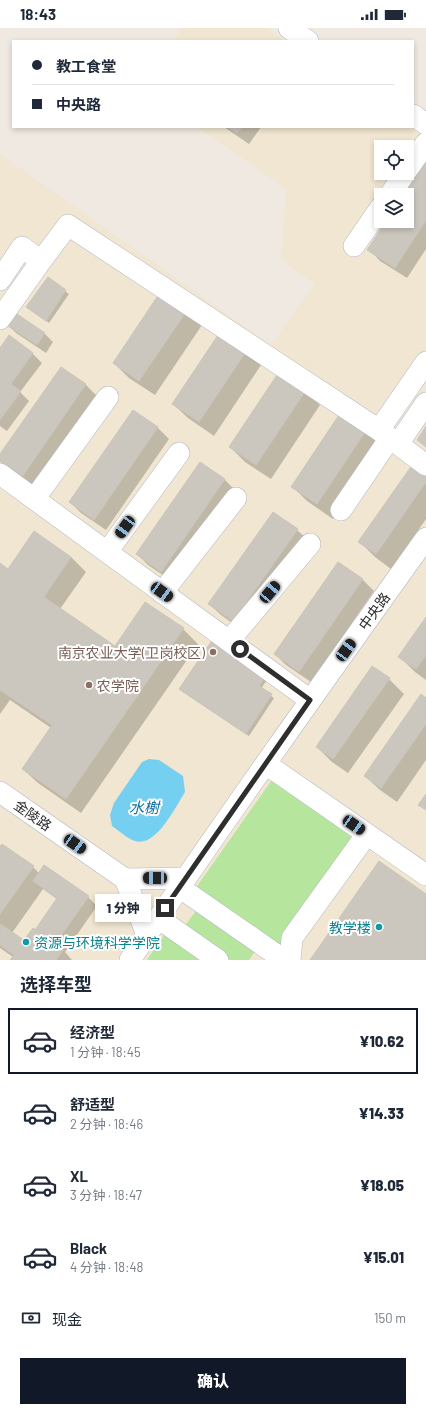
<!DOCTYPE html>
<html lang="zh">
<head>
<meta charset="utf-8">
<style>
	body { margin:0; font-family:Barlow,"Noto Sans SC",sans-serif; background:#f2f2f3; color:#1f2937; height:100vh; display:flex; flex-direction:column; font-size:15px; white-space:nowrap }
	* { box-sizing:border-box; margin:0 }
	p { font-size:13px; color:#747a83 }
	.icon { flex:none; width:22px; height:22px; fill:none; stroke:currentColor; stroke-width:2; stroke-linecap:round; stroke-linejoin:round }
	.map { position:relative; height:932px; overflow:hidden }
	.drawer { display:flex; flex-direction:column; background:#fff; flex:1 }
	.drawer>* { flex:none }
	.banner { position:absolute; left:12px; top:12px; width:402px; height:88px; border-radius:0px; box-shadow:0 2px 6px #0003; display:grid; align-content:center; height:88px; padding:0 20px; background:#fff }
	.buttons { position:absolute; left:374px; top:112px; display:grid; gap:8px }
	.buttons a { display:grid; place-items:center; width:40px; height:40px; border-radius:0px; background:#fff; box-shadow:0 2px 6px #0003; font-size:20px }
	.end { position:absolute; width:18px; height:18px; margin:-9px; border:5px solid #2e2e2e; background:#fff; box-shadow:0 0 0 2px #fff }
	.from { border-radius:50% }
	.bubble { position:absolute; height:28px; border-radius:0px; background:#fff; box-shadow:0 2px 6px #0003; font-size:13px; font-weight:800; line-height:28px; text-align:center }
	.car { position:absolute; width:12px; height:24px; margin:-12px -6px; border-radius:5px; box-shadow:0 0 3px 1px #0007; background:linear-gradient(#222 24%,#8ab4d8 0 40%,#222 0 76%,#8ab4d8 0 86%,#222 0) }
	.banner b { display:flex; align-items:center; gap:14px; height:38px; font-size:15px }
	.banner b+b { border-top:1px solid #e0e1e3 }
	.banner i { width:10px; height:10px; background:#1f2937 }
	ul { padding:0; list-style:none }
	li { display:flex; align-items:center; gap:12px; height:66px; margin:0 8px 6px; padding:0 12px; border:2px solid transparent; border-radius:0px }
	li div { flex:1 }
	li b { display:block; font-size:15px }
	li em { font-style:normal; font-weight:800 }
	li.current { border-color:#111827 }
	li>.icon { width:36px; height:36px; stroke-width:1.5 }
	h2 { padding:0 20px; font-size:18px; line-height:48px }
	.pay { display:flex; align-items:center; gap:10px; height:44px; padding:0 20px; font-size:15px }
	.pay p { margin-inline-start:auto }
	.action { display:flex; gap:8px; margin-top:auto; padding:8px 20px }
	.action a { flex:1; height:46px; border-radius:0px; background:#111827; color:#fff; font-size:16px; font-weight:800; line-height:46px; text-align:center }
	.status { display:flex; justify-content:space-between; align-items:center; height:28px; padding:0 20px; background:#fff; direction:ltr }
	.status svg { height:11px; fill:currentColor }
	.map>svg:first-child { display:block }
	.education { fill:#f0e6d1; fill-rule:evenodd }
	.green { fill:#b6e59e }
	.water { fill:#75cff0 }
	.shadow { fill:#0003; fill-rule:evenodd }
	.building { fill:#cbc7bf; stroke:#cbc5ba }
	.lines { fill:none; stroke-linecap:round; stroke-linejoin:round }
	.minor-casing { stroke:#b4b7c1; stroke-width:22 }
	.minor { stroke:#fff; stroke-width:21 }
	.route { stroke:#2e2e2e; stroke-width:5 }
	.education-dot { fill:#8d6e63; stroke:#fff; stroke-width:1.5 }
	.culture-dot { fill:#0f9aa8; stroke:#fff; stroke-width:1.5 }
	.labels { text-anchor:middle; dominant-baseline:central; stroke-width:4; stroke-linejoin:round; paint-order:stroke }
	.street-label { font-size:14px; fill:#2e2e2e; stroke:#fff }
	.education-label { font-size:14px; fill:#785e54; stroke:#fff; text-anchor:end }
	.culture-label { font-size:14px; fill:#0d838f; stroke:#fff; text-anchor:end }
	.water-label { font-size:15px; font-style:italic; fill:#0d6fa3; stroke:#fff }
</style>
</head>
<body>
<div class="status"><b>18:43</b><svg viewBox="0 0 49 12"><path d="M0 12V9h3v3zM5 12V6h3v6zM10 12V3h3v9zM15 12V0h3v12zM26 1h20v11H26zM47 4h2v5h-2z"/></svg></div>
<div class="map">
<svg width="426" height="932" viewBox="0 0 426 932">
	<rect width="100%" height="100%" fill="#efe9e1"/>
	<path class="education" d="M182 0H267L285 13H173Z
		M198 99H410L426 110V932H0V126L271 317 315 256 281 232 286 161ZM381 119H407V145H381ZM381 167H407V193H381Z"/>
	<path class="green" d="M274 749 356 809 285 929 193 864Z
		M200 877 258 919 249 932H224L182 902Z
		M166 904 205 932H147Z"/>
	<path class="water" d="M149 731 159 732 183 748 185 764C176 778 156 820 135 813 128 811 118 802 112 798L110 787 114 775 142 734Z"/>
	<path class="shadow" d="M224 99H261L249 116Z
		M426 134V221L407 250 380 233 369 221 387 193H407V167H404Z
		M48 251 69 266 49 295 31 282Z
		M163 261 204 294 155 367 129 350 114 335Z
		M7 296 44 305 53 314 46 325 16 305Z
		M223 302 263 334 214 408 188 390 173 376Z
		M9 309 33 326 42 335 20 364 29 373 7 403 0 398V322Z
		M61 341 86 357 97 368 34 459 9 442 0 433V428Z
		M305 362 320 377 271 451 245 434 230 419Z
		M134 384 158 400 169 411 106 502 81 485 70 474Z
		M341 385 382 417 333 491 307 473 292 458Z
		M200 436 225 452 236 463 173 554 148 537 137 526Z
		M426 442V491L391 541 375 529 360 514Z
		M297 502 309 513 245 604 221 587 209 576Z
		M71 529 86 544 60 581 115 619 183 601 198 616 81 785 38 755 23 741 51 700 10 672 0 686V536L8 542Z
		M339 535 363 552 374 563 311 654 286 637 275 626Z
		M426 591V652L415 644 400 629Z
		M268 650 261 661 274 670 249 708 183 664Z
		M389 651 404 666 348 745 332 734 317 719Z
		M426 671V732L397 774 380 762 365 748Z
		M0 820 33 839 39 845 88 869 97 878 65 924 72 932H11L13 929 0 920ZM43 861 57 871 35 903 24 914 12 905Z"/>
	<path class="building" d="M228 99H242L237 105Z
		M426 132V192L395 240 367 222 386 193H407V167H403Z
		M48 249 66 262 46 293 26 279Z
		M163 260 190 278 139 353 113 335Z
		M14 284 45 305 37 317 5 296Z
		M222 301 249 319 199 394 172 376Z
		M9 307 33 325 11 356 21 363 0 392V320Z
		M61 339 86 356 22 449 0 433V426Z
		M279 344 306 362 256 437 229 419Z
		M133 382 158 399 94 492 69 474Z
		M341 384 367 401 317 476 291 459Z
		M426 398V419L417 412Z
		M415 433 426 440V454L376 526 358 514Z
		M200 434 225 451 161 544 136 526Z
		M273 484 298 501 233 593 208 576Z
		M34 503 71 529 44 569 115 618 145 574 184 600 66 771 22 741 52 697 0 662V535L8 541Z
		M338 534 363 551 299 644 274 626Z
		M426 589V627L416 641 398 629Z
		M213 611 266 647 259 658 272 666 246 706 179 661Z
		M372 638 390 650 333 731 316 719Z
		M421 666 426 670V696L381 760 364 748Z
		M426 766V782L418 777Z
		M2 816 34 838 0 886V818Z
		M379 833 426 866V932H310Z
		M44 837 89 868 55 916 35 902 57 870 33 853Z
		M0 896 24 912 33 900 63 922 56 932H10L14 927 0 917Z"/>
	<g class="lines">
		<g class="minor-casing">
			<path id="minor" d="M289 0 308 13
				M413 87 426 96
				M407 142 426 115
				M390 167 405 145
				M354 218 381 179
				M0 252 22 219 41 233
				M0 291 41 233 68 197 379 402 426 437
				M379 402 426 334
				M398 416 426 375
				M0 446 310 672
				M35 470 108 369
				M341 482 390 410
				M107 524 179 425
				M162 565 236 470
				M229 613 310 516
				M266 736 426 847
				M0 764 125 851 185 850
				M125 851 147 907
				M179 859 284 932
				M158 890 218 932
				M130 932C226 790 326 650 426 510
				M290 932 292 910 367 806"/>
		</g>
		<use href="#minor" class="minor"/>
	</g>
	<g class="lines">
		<path class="route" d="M165 880 310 672 240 621"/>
	</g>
	<g class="education-dot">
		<circle cx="213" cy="624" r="4"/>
		<circle cx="89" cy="657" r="4"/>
	</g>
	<g class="culture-dot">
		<circle cx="379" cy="899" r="4"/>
		<circle cx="26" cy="914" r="4"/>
	</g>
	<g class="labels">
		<g class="street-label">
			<text transform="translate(374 583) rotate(-54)">中央路</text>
			<text transform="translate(33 787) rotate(35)">金陵路</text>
		</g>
		<g class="education-label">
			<text x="205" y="624">南京农业大学(卫岗校区)</text>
			<text x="97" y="657" text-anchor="start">农学院</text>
		</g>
		<g class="culture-label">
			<text x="371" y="899">教学楼</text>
			<text x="34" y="914" text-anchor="start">资源与环境科学学院</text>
		</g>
		<g class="water-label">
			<text x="144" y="779">水榭</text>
		</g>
	</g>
</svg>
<div class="buttons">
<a><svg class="icon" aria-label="locate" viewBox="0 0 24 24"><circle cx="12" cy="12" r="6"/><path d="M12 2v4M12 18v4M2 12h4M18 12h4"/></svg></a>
<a><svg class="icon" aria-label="layers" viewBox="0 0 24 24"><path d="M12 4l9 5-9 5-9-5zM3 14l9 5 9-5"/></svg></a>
</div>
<i class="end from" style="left:240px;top:621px"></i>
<i class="end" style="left:165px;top:880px"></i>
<div class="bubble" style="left:95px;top:866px;width:56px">1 分钟</div>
<i class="car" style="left:125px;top:499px;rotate:216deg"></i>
<i class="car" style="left:162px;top:564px;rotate:126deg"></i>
<i class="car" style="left:270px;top:564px;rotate:40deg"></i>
<i class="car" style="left:346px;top:622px;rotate:36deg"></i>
<i class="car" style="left:354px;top:797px;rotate:124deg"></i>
<i class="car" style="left:75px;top:816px;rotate:125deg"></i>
<i class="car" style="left:155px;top:850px;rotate:270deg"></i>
<div class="banner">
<b><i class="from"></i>教工食堂</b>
<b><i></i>中央路</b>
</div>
</div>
<section class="drawer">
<h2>选择车型</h2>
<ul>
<li class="current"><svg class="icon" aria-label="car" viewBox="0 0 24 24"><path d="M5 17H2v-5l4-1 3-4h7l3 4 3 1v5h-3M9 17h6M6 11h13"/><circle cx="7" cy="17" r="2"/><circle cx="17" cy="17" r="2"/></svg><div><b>经济型</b><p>1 分钟 · 18:45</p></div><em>¥10.62</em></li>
<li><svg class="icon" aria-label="car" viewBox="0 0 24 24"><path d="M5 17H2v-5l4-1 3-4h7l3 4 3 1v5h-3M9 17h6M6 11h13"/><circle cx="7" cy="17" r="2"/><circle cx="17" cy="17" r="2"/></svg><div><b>舒适型</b><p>2 分钟 · 18:46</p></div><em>¥14.33</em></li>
<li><svg class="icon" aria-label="car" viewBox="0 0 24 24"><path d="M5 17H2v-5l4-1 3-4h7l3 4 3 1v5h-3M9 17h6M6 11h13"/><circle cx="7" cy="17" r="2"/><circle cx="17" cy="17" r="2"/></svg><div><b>XL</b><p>3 分钟 · 18:47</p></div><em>¥18.05</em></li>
<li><svg class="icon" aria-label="car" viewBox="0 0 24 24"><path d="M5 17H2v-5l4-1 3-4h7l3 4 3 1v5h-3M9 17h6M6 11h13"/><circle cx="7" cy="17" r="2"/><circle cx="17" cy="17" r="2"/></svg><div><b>Black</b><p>4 分钟 · 18:48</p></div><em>¥15.01</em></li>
</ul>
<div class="pay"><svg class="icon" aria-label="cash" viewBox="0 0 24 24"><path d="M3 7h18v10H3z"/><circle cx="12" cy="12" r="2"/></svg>现金<p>150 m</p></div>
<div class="action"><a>确认</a></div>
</section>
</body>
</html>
